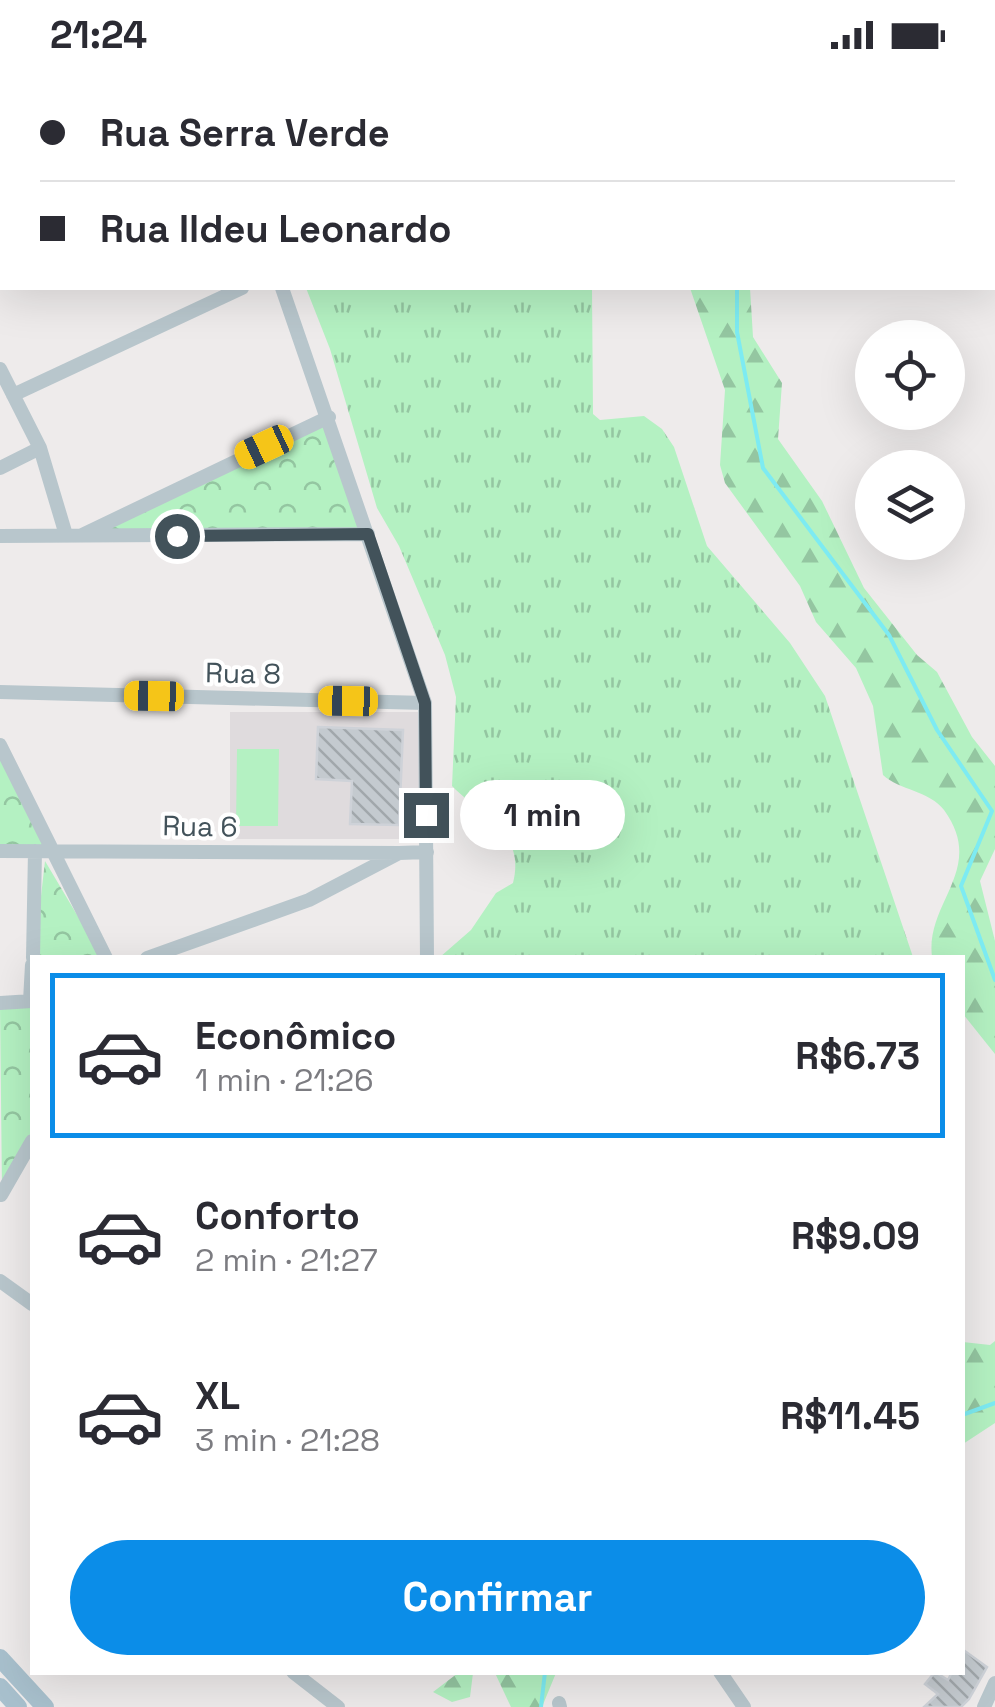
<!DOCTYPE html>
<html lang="pt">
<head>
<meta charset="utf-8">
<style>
	body { margin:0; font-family:"Space Grotesk",sans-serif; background:#f7f7f7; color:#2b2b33; height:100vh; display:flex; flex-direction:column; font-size:38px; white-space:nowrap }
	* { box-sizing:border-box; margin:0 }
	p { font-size:32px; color:#7c7c81 }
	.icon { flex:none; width:55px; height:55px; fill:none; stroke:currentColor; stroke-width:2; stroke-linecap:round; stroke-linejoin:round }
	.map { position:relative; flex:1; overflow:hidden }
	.sheet { position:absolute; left:30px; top:885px; width:935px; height:720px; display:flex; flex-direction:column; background:#fff; border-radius:0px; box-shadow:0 10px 40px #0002 }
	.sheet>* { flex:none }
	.banner { position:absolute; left:0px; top:0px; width:995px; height:220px; box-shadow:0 10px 40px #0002; display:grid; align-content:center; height:220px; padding:0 40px; background:#fff }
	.fabs { position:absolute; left:855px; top:250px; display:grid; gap:20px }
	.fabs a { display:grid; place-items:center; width:110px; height:110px; border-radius:50%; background:#fff; box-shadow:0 10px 40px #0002; font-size:50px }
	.end { position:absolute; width:45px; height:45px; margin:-22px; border:12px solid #42525a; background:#fff; box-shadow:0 0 0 5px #fff }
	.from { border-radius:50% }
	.bubble { position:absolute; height:70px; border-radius:35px; background:#fff; box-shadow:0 10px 40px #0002; font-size:32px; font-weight:700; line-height:70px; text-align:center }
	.car { position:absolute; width:30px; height:60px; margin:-30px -15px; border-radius:12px; box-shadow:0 0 8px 2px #0007; background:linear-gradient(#f5c518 24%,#345 0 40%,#f5c518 0 76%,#345 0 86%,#f5c518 0) }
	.banner b { display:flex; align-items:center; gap:35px; height:95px; font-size:38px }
	.banner b+b { border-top:2px solid #e1e1e2 }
	.banner i { width:25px; height:25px; background:#2b2b33 }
	ul { padding:18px 0 0; list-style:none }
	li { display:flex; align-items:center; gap:30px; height:165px; margin:0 20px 15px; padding:0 20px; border:5px solid transparent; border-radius:0px }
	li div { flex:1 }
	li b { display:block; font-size:38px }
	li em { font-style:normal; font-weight:700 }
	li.on { border-color:#0b8de8 }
	li>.icon { width:90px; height:90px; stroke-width:1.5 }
	.button { display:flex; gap:20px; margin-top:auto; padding:20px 40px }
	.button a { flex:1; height:115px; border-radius:60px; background:#0b8de8; color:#fff; font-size:40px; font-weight:700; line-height:115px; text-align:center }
	.status { display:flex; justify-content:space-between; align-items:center; height:70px; padding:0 50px; background:#fff; direction:ltr }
	.status svg { height:28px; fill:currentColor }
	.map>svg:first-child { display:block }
	.education { fill:#dfdbdd }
	.grass { fill:url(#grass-tufts) }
	.forest { fill:url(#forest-firs) }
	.park { fill:url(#park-crowns) }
	.pitch { fill:#b4f1c2 }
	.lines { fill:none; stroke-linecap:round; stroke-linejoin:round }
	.stream { stroke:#7debf2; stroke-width:4 }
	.building { fill:url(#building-back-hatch); stroke:#ced2d8; stroke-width:2.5 }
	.minor { stroke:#b8c6cc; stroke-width:14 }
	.major { stroke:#a8c0cd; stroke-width:18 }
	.route { stroke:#42525a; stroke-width:12 }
	.labels { text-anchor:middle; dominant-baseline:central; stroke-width:8; stroke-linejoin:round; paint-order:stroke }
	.street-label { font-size:28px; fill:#42525a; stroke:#fff }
</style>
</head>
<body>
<div class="status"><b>21:24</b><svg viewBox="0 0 49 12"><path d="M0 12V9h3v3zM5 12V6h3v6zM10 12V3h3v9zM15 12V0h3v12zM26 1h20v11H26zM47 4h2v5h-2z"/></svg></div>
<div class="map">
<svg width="995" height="1637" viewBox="0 0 995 1637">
	<defs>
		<pattern id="grass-tufts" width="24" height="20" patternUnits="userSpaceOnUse" patternTransform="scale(2.5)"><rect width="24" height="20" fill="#b4f1c2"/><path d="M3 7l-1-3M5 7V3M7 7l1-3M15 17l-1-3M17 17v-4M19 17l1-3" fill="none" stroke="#94c6a1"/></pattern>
		<pattern id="forest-firs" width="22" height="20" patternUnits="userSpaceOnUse" patternTransform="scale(2.5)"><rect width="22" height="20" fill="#b4f1c2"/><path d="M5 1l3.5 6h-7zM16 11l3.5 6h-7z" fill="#94c6a1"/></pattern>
		<pattern id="park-crowns" width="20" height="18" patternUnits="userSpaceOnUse" patternTransform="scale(2.5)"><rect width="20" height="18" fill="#b4f1c2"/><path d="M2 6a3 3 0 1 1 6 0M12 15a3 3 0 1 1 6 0" fill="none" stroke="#94c6a1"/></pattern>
		<pattern id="building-back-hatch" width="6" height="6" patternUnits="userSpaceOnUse" patternTransform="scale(2.5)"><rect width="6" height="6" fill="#c4cacf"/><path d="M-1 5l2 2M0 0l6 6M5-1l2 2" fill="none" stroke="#a1a7ab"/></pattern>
	</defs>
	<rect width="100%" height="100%" fill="#eeebeb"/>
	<path class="education" d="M230 642H422L421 769H230Z"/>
	<path class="grass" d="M241 0H651L649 2Z
		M306 218H592L593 344 600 350 644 346 662 359 674 377 707 476 790 573 825 626 913 887H440L471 860 496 823 513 813C526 762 481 746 452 716L456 627 445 585 399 476 377 438 330 279Z"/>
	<path class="forest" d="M690 218H750L753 267 782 313 778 369 822 431 864 518 917 585 937 602 972 667 995 696V779L980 811 995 871V984L963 944 962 888 932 887C925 832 987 799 944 740 930 721 899 720 883 705L873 636 856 598 816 552 800 516 725 413 720 395 725 320Z
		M995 1271V1353L963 1374V1272L990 1275Z
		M458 1603H473L470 1627 452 1632 433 1622Z
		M495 1603H556L542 1637H511Z"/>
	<path class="park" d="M328 350 363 463H99Z
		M0 681 46 779 0 780Z
		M45 791 102 887 34 888Z
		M0 935H32V1060L2 1122Z"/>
	<path class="pitch" d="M237 679H279L278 756H236Z"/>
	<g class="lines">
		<path class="stream" d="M672 0 674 2
			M737 218V262L763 398 889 565 937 660 992 741 961 816 995 910
			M962 1345 995 1333
			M541 1637 545 1602"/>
	</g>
	<path class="building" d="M318 657 403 660 399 755 350 754 352 711 316 709Z
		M962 1579 987 1597 969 1629 961 1637H924L938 1624 925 1614 935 1602 948 1610 952 1602H962Z"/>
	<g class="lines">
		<path class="minor" d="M202 0V2
			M0 147 2 146
			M282 218 425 633 427 888
			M0 299 40 378 66 465
			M13 325 242 218
			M0 398 40 378
			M82 465 329 347
			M0 466 368 464
			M0 622 425 633
			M0 675 106 888
			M0 781 399 783
			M33 888 35 781
			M147 888 309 830 399 783 427 782
			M30 931 32 895
			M0 933 32 931
			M1 1125 32 1071
			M0 1211 32 1234
			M293 1602 338 1637
			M720 1602 744 1637
			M559 1633 560 1637
			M984 1637 995 1613"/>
		<path class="major" d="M0 1588 45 1637
			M0 1617 18 1637"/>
	</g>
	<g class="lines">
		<path class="route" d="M177 466 368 464 425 633 426 745"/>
	</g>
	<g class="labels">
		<g class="street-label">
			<text transform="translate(243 603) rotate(1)">Rua 8</text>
			<text transform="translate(200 756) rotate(1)">Rua 6</text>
		</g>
	</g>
</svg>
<div class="fabs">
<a><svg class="icon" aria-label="locate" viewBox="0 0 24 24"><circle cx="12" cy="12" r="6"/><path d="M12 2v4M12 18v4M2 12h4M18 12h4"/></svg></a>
<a><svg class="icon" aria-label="layers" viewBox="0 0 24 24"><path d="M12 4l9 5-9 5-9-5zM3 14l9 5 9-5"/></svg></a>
</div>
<i class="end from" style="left:177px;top:466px"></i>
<i class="end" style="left:426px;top:745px"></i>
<div class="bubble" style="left:460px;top:710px;width:165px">1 min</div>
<i class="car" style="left:264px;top:377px;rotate:245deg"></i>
<i class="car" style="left:154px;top:626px;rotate:271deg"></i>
<i class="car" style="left:348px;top:631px;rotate:271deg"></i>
<div class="banner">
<b><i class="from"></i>Rua Serra Verde</b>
<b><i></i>Rua Ildeu Leonardo</b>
</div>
<section class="sheet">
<ul>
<li class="on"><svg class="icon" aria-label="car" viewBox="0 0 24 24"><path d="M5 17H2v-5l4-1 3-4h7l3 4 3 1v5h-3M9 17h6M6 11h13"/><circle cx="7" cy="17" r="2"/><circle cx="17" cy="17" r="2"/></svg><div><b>Econômico</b><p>1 min · 21:26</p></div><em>R$6.73</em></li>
<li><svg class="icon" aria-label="car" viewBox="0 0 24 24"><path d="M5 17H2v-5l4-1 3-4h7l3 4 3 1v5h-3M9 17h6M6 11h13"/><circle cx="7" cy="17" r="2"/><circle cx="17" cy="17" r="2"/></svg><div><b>Conforto</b><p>2 min · 21:27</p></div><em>R$9.09</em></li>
<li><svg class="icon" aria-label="car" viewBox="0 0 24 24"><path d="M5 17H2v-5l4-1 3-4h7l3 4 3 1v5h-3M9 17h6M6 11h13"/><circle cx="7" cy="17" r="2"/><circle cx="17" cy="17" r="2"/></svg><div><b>XL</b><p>3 min · 21:28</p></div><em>R$11.45</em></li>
</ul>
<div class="button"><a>Confirmar</a></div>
</section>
</div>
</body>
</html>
